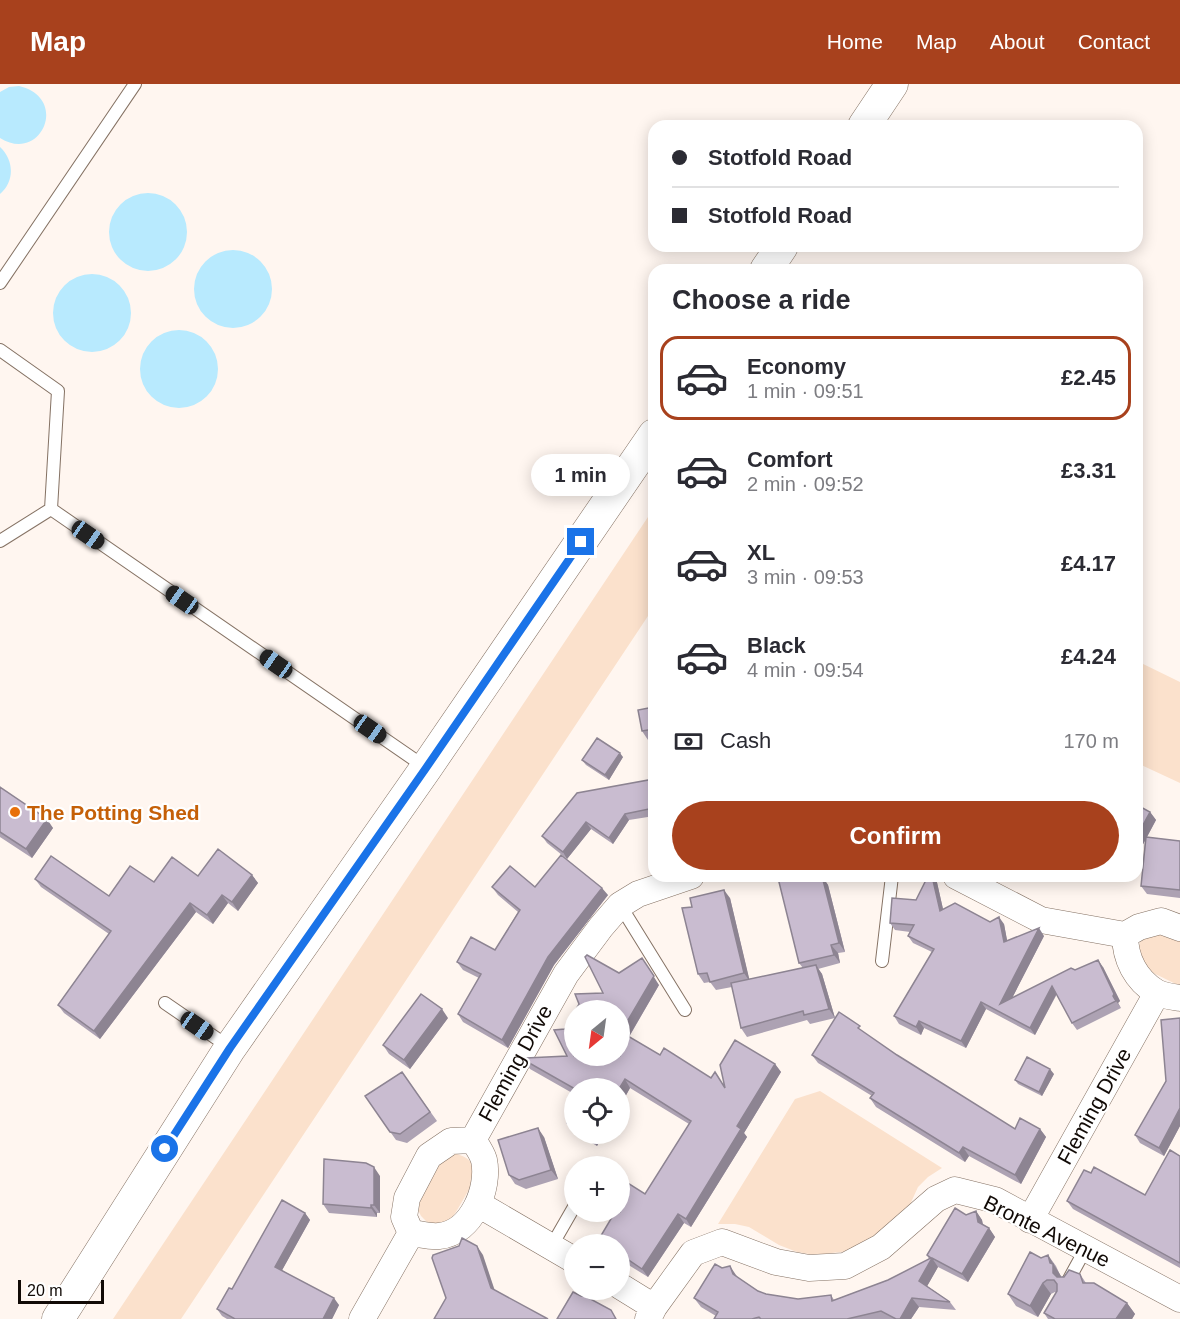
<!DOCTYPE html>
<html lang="en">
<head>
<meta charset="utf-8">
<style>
	body { margin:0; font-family:Arial,sans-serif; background:#f7f7f7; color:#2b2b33; height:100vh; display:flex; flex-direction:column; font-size:22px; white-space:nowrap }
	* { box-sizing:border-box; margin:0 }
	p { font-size:20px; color:#7c7c81 }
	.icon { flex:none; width:33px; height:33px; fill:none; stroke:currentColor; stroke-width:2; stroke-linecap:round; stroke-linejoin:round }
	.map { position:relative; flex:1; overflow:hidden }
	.drawer { position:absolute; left:648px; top:180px; width:495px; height:618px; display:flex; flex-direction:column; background:#fff; border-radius:18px; box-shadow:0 3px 15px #0003 }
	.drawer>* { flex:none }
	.top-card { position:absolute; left:648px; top:36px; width:495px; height:132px; border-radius:18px; box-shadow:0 3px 15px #0003; display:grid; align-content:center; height:132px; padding:0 24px; background:#fff }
	.needle { width:39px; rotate:209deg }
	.fabs { position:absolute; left:564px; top:916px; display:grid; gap:12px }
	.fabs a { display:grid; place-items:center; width:66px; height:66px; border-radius:50%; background:#fff; box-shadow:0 3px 15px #0003; font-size:30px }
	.scale { position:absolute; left:18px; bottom:15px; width:86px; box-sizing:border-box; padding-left:6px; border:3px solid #110a06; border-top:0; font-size:16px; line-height:21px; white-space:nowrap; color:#110a06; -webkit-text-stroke:4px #fff; paint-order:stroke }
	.end { position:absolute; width:27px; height:27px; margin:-14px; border:8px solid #1a73e8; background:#fff; box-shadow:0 0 0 3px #fff }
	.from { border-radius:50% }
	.bubble { position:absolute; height:42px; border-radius:21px; background:#fff; box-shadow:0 3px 15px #0003; font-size:20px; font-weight:700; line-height:42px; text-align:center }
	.car { position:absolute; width:18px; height:36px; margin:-18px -9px; border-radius:8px; box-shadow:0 0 4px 2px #0007; background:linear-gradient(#222 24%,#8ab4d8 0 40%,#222 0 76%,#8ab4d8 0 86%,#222 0) }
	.top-card b { display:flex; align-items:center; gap:21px; height:57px; font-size:22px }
	.top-card b+b { border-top:2px solid #e1e1e2 }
	.top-card i { width:15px; height:15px; background:#2b2b33 }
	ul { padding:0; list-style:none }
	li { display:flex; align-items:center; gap:18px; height:84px; margin:0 12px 9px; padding:0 12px; border:3px solid transparent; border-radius:18px }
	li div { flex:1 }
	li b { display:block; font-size:22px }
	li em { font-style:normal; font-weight:700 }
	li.on { border-color:#a8411d }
	li>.icon { width:54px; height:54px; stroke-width:1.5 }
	h2 { padding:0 24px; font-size:27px; line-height:72px }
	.pay { display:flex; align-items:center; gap:15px; height:66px; padding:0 24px; font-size:22px }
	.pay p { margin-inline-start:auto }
	.button { display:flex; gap:12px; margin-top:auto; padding:12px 24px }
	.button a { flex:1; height:69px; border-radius:36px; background:#a8411d; color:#fff; font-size:24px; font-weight:700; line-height:69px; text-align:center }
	header { display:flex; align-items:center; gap:36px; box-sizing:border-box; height:84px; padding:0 30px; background:#a8411d; color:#fff }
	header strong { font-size:28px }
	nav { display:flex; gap:33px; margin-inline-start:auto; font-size:21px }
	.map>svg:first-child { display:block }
	.green { fill:#fbe1cc }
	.water { fill:#b8eafe }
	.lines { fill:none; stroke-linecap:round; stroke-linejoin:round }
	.service-casing { stroke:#857264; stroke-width:14 }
	.minor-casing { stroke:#857264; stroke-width:27 }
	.tertiary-casing { stroke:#857264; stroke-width:33 }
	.service { stroke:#fff; stroke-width:12 }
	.minor { stroke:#fff; stroke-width:26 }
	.tertiary { stroke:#fff; stroke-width:32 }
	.wall { fill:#ada2b3 }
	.shaded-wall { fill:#8d8492 }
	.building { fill:#c9bcd0; stroke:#8d8492; stroke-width:1.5 }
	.route { stroke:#1a73e8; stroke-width:8 }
	.food-dot { fill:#e8710a; stroke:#fff; stroke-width:2 }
	.labels { text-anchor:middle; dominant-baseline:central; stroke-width:4.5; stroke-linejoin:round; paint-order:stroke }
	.food-label { font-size:21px; font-weight:bold; fill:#c56008; stroke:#fff; text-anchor:start }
	.street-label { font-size:21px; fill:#110a06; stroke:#fff }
</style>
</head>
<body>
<header>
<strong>Map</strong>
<nav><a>Home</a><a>Map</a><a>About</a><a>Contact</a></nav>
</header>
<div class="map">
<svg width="1180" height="1235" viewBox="0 0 1180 1235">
	<rect width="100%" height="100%" fill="#fff6f0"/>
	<path class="green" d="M654 424V523L181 1235H113Z
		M1137 577 1180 598V699L1137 679Z
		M1163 847 1180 856V902L1145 885 1137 870 1141 855Z
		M820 1007 942 1084 928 1093 918 1103 908 1125 885 1149 849 1167 815 1171 797 1168 779 1161 749 1143 735 1140H718L795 1015Z
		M454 1069C484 1077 475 1096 463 1116 458 1124 452 1138 442 1140 438 1141 432 1139 428 1139L421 1132 416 1122 439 1076Z"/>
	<path class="water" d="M19 2C70 14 41 80 0 54V8L9 3Z
		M0 63C14 76 15 97 0 110Z
		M109 148a39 39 0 1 1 78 0a39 39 0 1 1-78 0Z
		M194 205a39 39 0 1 1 78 0a39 39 0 1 1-78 0Z
		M53 229a39 39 0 1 1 78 0a39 39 0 1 1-78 0Z
		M140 285a39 39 0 1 1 78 0a39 39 0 1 1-78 0Z"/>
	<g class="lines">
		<g class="service-casing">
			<path id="service" d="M0 199 135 0
				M0 266 58 307 51 425
				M51 425 425 683
				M0 457 51 425
				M620 821 685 926
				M882 877 892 792
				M165 919 229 963
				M551 1163 574 1123
				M1068 1197 1086 1164"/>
		</g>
		<g class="minor-casing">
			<path id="minor" d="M956 792 1041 836 1125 851
				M1180 844 1161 837 1139 843 1125 851C1125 875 1136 896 1156 908 1163 912 1173 913 1180 914
				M473 1056 566 890 601 843 620 821 638 810 691 792
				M473 1056C477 1062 482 1069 484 1076 490 1104 472 1149 439 1152 430 1153 420 1150 411 1149L404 1133 407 1114 429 1072 451 1057Z
				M478 1120 574 1176
				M1030 1136 1157 909
				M620 1202 654 1223
				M362 1235 411 1149
				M648 1235 654 1223 693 1169 722 1158 776 1178 809 1184 845 1182 881 1163 936 1115 955 1106 995 1116 1180 1215"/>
		</g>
		<g class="tertiary-casing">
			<path id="tertiary" d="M864 42 892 0
				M766 186 782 162
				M58 1235 230 964 426 684 654 351"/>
		</g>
		<use href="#service" class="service"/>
		<use href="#minor" class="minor"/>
		<use href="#tertiary" class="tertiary"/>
	</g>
	<path class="wall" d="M654 623V655L648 656 642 647Z
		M623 673 609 696 586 681 582 676Z
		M654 695V732L629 736 613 760 591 745 567 775 547 759 542 752Z
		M0 703 53 744 32 774 0 753Z
		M1137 721 1150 728 1156 736 1147 753 1180 757V814L1147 810 1141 802 1145 757 1142 762 1137 759Z
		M252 791 258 799 238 827 228 819 213 840 196 828 100 955 64 929 58 921 109 850 41 803 35 795 109 812 154 798 198 792Z
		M822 792 828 801 845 868 838 869 840 879 818 885 822 890 835 934 810 940 807 936 747 953 741 944 732 903 716 906 710 898 704 899 698 890 692 823 730 814 749 895 803 884 799 879 819 793Z
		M936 794 943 825 990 838 1004 840 1007 857 1044 852 1012 914 1075 886 1103 883 1120 917 1118 919 1121 924 1077 946 1072 939 1057 910 1035 951 986 925 966 964 924 944 921 951 899 940 894 932 932 868 913 859 908 852 910 848 895 846 890 839 916 816Z
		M492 803H535L608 811 554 881 508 964 463 938 458 930 479 894 463 886 457 878 495 866 518 828 498 811Z
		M619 889 659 901 629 953 660 971 725 1003 775 980 781 988 744 1049 747 1053 691 1143 684 1139 648 1193 622 1177 620 1173V1161H604L599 1155 645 1110 689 1040 630 1004 620 1022V1005H574V1010L530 985 524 976 567 972 565 945 603 909Z
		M448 934 410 985 389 970 383 961Z
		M1180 934V1042L1164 1072 1140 1059 1135 1051 1166 997Z
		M864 949 897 971 1015 1045H1040L1046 1053 1021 1100 969 1072 965 1078 876 1023 870 1014 872 1012 818 979 812 971Z
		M402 988 437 1037 407 1059 396 1056 365 1012Z
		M1054 990 1042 1012 1018 1000 1015 996Z
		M574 1027V1048L567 1039Z
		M577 1050H603L597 1062Z
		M544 1053 558 1095 526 1105 515 1100 509 1091Z
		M1180 1072V1184L1073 1125 1067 1117 1091 1089 1145 1111Z
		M380 1092V1129H377V1133L329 1129 323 1120Z
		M976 1127 982 1136 983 1141 989 1144 995 1153 968 1198 938 1183 927 1202 950 1218 956 1226 919 1223 911 1235H714L716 1232 701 1223 694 1214 736 1191 737 1193 758 1207 766 1210 798 1215 831 1211 834 1216 888 1196 929 1175 927 1171 966 1131Z
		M305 1129 310 1136 282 1186 339 1221 332 1235H227L222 1232 217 1225 232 1205Z
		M1048 1171 1056 1182 1061 1193 1080 1190 1086 1199 1127 1219 1135 1230 1132 1235H1048L1044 1229 1057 1208H1055L1051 1210 1038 1233 1016 1222 1008 1210Z"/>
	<path class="shaded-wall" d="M620 669 623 673 609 696 605 691Z
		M1150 728 1156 736 1142 762 1137 754V752Z
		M625 730 629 736 613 760 609 754Z
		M47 735 53 744 32 774 26 765Z
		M586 738 591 745 567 775 563 768Z
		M252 791 258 799 238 827 232 818Z
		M822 792 828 801 845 868 839 859Z
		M932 792H935L936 794 945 834 940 827Z
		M602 804 608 811 554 881 508 964 502 956 548 873Z
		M724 806 730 814 750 898 744 889Z
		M222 811 228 819 213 840 207 831Z
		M190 819 196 828 100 955 94 947Z
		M999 833 1004 840 1009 866 1004 858Z
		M1039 844 1044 852 1005 928 1000 920Z
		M831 861 838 869 840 879 834 871Z
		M642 874 659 901 627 956 621 948Z
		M1098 876 1103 883 1120 917 1118 919 1121 924 1116 917Z
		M816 881 822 890 835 934 829 925Z
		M1052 902 1057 909 1035 951 1030 944Z
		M981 918 986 925 966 964 961 957Z
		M442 925 448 934 410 985 404 976Z
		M919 937 924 944 921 951 916 943Z
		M775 980 781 988 744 1049 747 1053 691 1143 686 1135 737 1042Z
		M1050 985 1054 990 1042 1012 1039 1008Z
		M625 995 630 1004 620 1022V1005Z
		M1180 1024V1042L1164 1072 1159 1064Z
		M538 1044 544 1053 558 1095 551 1086Z
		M1040 1045 1046 1053 1021 1100 1015 1091Z
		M593 1050H603L597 1062 591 1053Z
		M963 1063 969 1072 965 1078 959 1069Z
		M374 1083 380 1092V1129L374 1121Z
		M371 1121 377 1129V1133L371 1124Z
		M976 1127 982 1136 984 1147 978 1138Z
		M305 1129 310 1136 280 1190 275 1183Z
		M678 1130 684 1139 648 1193 642 1185Z
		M989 1144 995 1153 968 1198 962 1190Z
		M477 1162 483 1171 497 1213 491 1204Z
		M1048 1171 1061 1192V1201L1053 1189Z
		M932 1174 938 1183 925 1206 919 1197Z
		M730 1182 736 1191 739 1199 733 1190Z
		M1043 1199 1051 1210 1038 1233 1030 1222Z
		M334 1214 339 1221 332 1235H323Z
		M912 1214 919 1223 911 1235H900Z
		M1127 1219 1135 1230 1132 1235H1116Z"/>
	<path class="building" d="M654 623V645L642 647 638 626Z
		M597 654 620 669 605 691 582 676Z
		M654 695V724L625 730 609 754 586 738 563 768 542 752 577 709Z
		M0 703 47 735 26 765 0 748Z
		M1137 721 1150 728 1137 752Z
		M1146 753 1180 757V806L1141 802Z
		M218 765 252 791 232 818 222 811 207 831 190 819 94 947 58 921 111 847 35 795 51 772 109 812 130 782 154 798 172 773 198 792Z
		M561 771 602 804 548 873 502 956 458 930 481 890 457 878 471 853 495 866 520 826 492 803 510 782 535 803Z
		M785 792H815V794L822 792 839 859 831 861 834 871 799 879 778 794Z
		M928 792H932L940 827 955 819 990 838 999 833 1004 858 1039 844 1000 920 1071 884 1075 886 1098 876 1114 910 1113 912 1116 917 1072 939 1052 902 1030 944 981 918 961 957 919 937 916 943 894 932 934 865 908 852 914 841 890 839 892 814 916 816Z
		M724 806 744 889 710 898 707 889 698 890 682 824 692 823 690 814Z
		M587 871 619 889 642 874 654 892 621 948 660 971 664 964 711 994 715 988 725 1004 720 981 735 956 775 980 737 1042 741 1045 686 1135 678 1130 642 1185 620 1170V1161H610L599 1155 615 1128H620V1094L645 1110 691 1037 625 995 619 1005H575L524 976 526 974 567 972 554 946 565 945 574 928V972H620V927H575L579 920 575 910 603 909 585 873Z
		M816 881 829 925 804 931 803 927 741 944 731 899Z
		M421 910 442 925 404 976 383 961Z
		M839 928 860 942 858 944 897 971 1015 1045 1020 1034 1040 1045 1015 1091 963 1063 959 1069 870 1014 874 1009 812 971Z
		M1180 934V1024L1159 1064 1135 1051 1166 997 1161 936Z
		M1027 973 1050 985 1039 1008 1015 996Z
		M402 988 430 1028 400 1050 390 1048 365 1012Z
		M574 1027V1044L567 1039Z
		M538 1044 551 1086 519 1096 509 1091 498 1056Z
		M585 1050H593L591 1053Z
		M1170 1066 1180 1072V1179L1067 1117 1084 1086 1091 1089 1094 1083 1145 1111Z
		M324 1075 366 1079 374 1083V1121H371V1124L323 1120Z
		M282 1116 305 1129 275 1183 334 1214 323 1235H235L217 1225 229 1204 232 1205Z
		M955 1124 966 1131 976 1127 978 1138 989 1144 962 1190 932 1174 919 1197 950 1218 912 1214 900 1235H896L881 1227 847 1235H761L759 1233 752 1235H714L718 1228 694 1214 715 1180 722 1184 730 1182 733 1190 758 1207 766 1210 798 1215 831 1211 832 1217 888 1196 931 1174 927 1171Z
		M462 1154 477 1162 491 1204 548 1235H434L446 1214 432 1174 433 1171 459 1162Z
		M1030 1168 1041 1174 1048 1171 1050 1179 1053 1180V1189L1057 1193H1064L1069 1186 1080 1190 1083 1199H1094L1127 1219 1116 1235H1055L1044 1229 1057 1207V1200L1054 1196H1047L1043 1199 1030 1222 1008 1210Z
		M573 1208 581 1212H585L611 1226 616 1235H557Z"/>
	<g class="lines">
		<path class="route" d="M165 1065 230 964 426 684 581 458"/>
	</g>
	<circle class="food-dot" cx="15" cy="728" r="6"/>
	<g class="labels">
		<g class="food-label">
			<text x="27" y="728">The Potting Shed</text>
		</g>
		<g class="street-label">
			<text transform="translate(515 979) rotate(-61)">Fleming Drive</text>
			<text transform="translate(1094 1022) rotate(-61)">Fleming Drive</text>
			<text transform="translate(1047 1147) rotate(26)">Bronte Avenue</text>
		</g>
	</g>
</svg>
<div class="fabs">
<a><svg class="needle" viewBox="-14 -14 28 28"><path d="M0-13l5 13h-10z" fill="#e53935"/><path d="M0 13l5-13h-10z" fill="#7c7c81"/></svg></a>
<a><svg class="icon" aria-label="locate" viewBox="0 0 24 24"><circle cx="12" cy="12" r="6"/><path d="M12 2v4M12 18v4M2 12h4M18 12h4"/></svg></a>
<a>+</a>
<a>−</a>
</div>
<div class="scale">20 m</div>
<i class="end from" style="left:165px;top:1065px"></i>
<i class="end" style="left:581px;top:458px"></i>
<div class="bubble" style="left:531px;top:370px;width:99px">1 min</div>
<i class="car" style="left:88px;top:451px;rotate:125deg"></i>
<i class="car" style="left:182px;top:516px;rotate:305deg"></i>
<i class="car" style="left:276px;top:580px;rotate:305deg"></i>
<i class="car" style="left:370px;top:645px;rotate:125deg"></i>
<i class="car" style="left:197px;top:942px;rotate:125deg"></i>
<div class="top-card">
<b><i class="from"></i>Stotfold Road</b>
<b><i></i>Stotfold Road</b>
</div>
<section class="drawer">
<h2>Choose a ride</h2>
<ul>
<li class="on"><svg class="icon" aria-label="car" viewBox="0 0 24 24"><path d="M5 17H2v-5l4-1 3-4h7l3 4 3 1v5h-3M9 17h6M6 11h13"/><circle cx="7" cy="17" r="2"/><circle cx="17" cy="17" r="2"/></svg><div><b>Economy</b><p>1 min · 09:51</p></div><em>£2.45</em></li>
<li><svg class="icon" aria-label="car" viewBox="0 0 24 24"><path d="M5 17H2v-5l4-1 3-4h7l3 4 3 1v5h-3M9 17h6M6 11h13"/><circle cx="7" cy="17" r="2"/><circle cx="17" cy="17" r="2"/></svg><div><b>Comfort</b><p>2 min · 09:52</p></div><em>£3.31</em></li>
<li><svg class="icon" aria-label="car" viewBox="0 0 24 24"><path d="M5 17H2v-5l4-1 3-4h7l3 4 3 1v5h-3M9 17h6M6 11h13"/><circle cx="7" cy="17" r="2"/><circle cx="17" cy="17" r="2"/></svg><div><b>XL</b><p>3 min · 09:53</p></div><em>£4.17</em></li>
<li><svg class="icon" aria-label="car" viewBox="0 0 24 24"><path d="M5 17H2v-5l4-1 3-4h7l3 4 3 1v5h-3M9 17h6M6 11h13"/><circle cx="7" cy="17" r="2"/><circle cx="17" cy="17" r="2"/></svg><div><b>Black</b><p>4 min · 09:54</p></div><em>£4.24</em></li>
</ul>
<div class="pay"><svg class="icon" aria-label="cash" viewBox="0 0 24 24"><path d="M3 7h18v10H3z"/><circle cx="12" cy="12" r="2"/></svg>Cash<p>170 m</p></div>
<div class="button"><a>Confirm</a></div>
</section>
</div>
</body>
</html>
